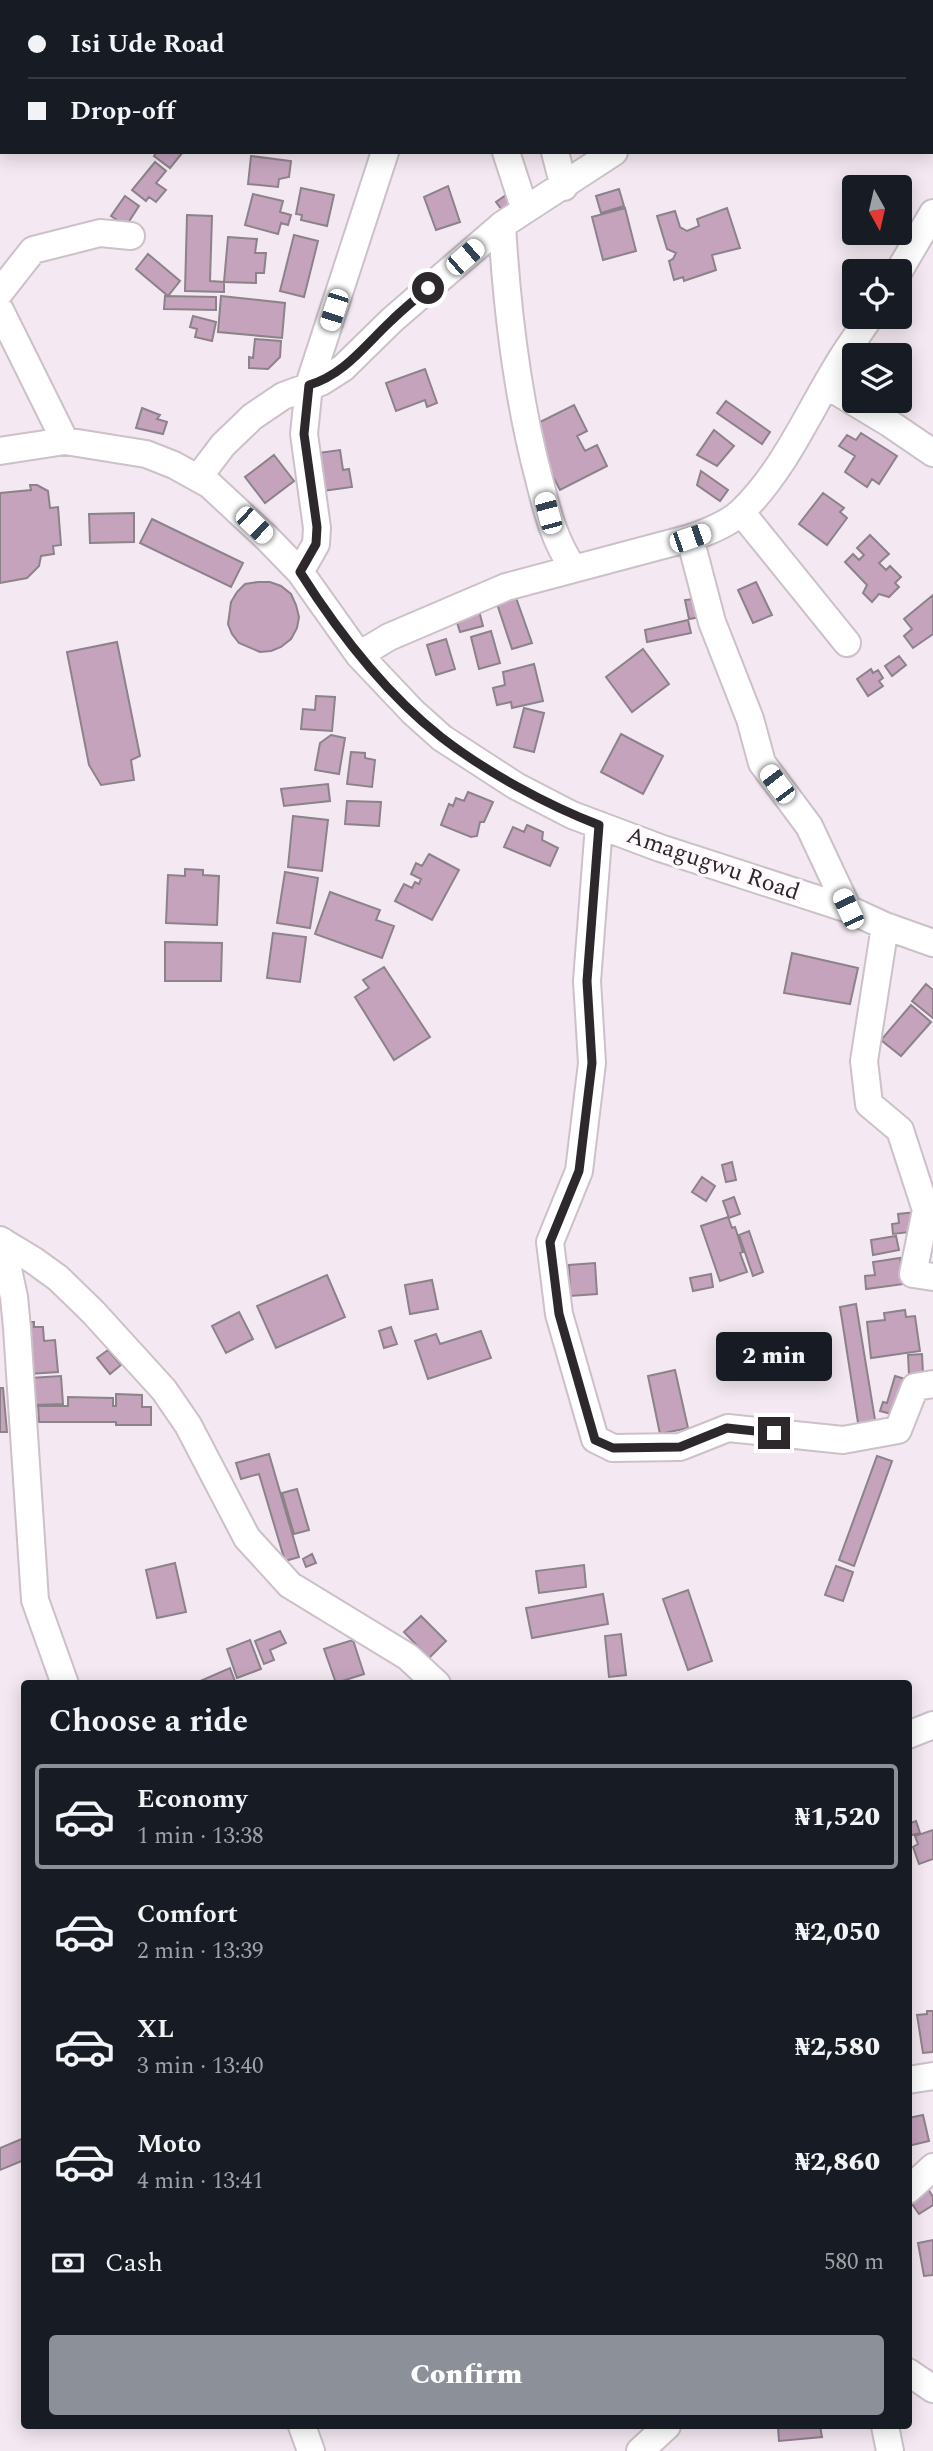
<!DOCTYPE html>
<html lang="en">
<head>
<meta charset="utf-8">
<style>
	body { margin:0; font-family:Spectral,serif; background:#20242c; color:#f1f3f6; height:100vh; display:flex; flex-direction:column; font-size:26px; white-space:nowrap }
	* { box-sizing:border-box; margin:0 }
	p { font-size:23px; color:#9ea1a6 }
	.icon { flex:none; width:38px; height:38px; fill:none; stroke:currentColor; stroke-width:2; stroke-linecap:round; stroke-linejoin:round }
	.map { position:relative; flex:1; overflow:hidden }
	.details { position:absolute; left:21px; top:1680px; width:891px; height:749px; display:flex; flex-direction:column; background:#171b24; border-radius:7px; box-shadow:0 4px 18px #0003 }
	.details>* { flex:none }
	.hud { position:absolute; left:0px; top:0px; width:934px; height:154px; box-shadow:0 4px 18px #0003; display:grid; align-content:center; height:154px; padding:0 28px; background:#171b24 }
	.needle { width:46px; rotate:172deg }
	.tools { position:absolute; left:842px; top:175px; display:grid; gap:14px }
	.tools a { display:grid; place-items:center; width:70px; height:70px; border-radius:7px; background:#171b24; box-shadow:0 4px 18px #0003; font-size:35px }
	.end { position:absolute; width:32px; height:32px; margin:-16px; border:9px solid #2d282c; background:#fff; box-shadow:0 0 0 4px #fff }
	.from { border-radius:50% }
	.bubble { position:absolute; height:49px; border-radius:7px; background:#171b24; box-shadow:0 4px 18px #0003; font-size:23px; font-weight:800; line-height:49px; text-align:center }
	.car { position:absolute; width:21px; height:42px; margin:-21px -10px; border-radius:9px; box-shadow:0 0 5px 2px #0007; background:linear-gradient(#fff 24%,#345 0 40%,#fff 0 76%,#345 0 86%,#fff 0) }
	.hud b { display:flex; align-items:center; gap:24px; height:66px; font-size:26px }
	.hud b+b { border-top:2px solid #363941 }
	.hud i { width:18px; height:18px; background:#f1f3f6 }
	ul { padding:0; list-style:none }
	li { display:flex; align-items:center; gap:21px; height:105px; margin:0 14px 10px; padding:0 14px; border:4px solid transparent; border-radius:7px }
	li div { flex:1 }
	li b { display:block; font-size:26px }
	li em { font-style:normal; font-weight:800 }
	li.current { border-color:#8c9099 }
	li>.icon { width:63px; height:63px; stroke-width:1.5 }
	h2 { padding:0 28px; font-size:32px; line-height:84px }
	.pay { display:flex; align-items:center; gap:18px; height:77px; padding:0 28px; font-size:26px }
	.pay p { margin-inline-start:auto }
	.primary-button { display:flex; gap:14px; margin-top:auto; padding:14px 28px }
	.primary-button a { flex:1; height:80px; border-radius:7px; background:#8c9099; color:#fff; font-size:28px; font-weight:800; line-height:80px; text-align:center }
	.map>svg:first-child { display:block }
	.building { fill:#c5a3bd; stroke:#8c828a; stroke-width:2 }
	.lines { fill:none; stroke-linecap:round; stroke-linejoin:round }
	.minor-casing { stroke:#ccc1c9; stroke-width:30 }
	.minor { stroke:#fff; stroke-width:26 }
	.route { stroke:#2d282c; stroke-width:9 }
	.labels { text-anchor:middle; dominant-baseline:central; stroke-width:7; stroke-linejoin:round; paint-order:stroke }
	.street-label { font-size:24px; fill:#2d282c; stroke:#fff8fd }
</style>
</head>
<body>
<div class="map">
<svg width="933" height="2451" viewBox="0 0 933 2451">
	<rect width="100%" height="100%" fill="#f4e9f2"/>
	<path class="building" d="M157 152H183L170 168 154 156Z
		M251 156 291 161 289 177 279 179 278 187 248 184Z
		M155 162 166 171 156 183 166 190 156 202 149 197 146 201 132 190Z
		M448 186 460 222 436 230 424 197Z
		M301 188 334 195 327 226 301 220 302 215 296 214Z
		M619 189 624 206 601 213 596 196Z
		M509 193 517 205 505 214 496 202Z
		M253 194 283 201 280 212 291 215 288 225 281 223 278 234 245 225Z
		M125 196 139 206 126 226 111 216Z
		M625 208 636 251 603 260 592 217Z
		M727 208 740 248 712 255 716 270 684 281 683 277 674 280 669 261 673 259 676 253 667 249 657 216 675 211 680 227 687 231 699 226 697 219Z
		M187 215 212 216 210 281 224 282V292L185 291Z
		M294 235 318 241 304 297 280 291Z
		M228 237 257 239 255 253H266L264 273H256V283L224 282Z
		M148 254 180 281 168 296 136 269Z
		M165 296 216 297V310L164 309Z
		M221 296 285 303 282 338 218 332Z
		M193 316 216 322 212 341 195 337 197 329 190 327Z
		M255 339 281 341 280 357 268 369 249 368V357L253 358Z
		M425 369 437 403 427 407 425 400 396 411 386 383Z
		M726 401 770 432 762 444 717 413Z
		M574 405 587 431 577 436 585 451 597 445 607 466 560 490 528 428Z
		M142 408 160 415 157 419 167 422 163 434 136 428Z
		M714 430 734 446 717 466 697 455Z
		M861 433 897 456 879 484 872 479 867 487 845 472 855 456 839 446 847 435 856 440Z
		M340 450 343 470 349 469 352 487 315 492 310 454Z
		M274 455 294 481 265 503 245 477Z
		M701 471 728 490 720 501 697 485Z
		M30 485H37L48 491 50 508 58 507 61 545 53 546 54 554 41 556 39 566 27 578 0 583V493L31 490Z
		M823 493 844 508 840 512 847 518 827 545 799 524Z
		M134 513V542L90 543 89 514Z
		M152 519 243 563 231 587 140 543Z
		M870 535 889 554 879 563 886 570 890 566 901 577 895 583 899 587 889 597 879 594 872 602 863 593 867 585 845 562 853 554 859 560 864 555 857 548Z
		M258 582H270L281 586 291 594 296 605 299 617 297 628 291 639 281 647 271 651 260 652 239 643 232 634 228 624 231 602 237 592 245 584Z
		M756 582 772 615 753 623 738 590Z
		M514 592 532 643 512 649 495 598Z
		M933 595V634L913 648 904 636 912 629 904 619Z
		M693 599 706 616 689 619 685 600Z
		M478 607 483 626 460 632 454 613Z
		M688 620 691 633 647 642 645 630Z
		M491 631 500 663 479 669 471 637Z
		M446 639 455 669 436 675 427 645Z
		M117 642 140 756 131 760 134 780 101 785 89 765 67 652Z
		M643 649 669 684 632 712 606 677Z
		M899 656 906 665 892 676 885 666Z
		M534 664 543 701 512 708 511 702 497 705 493 688 505 685 503 672Z
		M871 669 873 673 878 670 883 678 879 681 883 686 868 696 857 679Z
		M316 696 335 697 332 731 301 729 303 709 315 710Z
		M524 708 544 713 534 752 514 747Z
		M621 734 663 756 643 794 601 772Z
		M331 735 345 738 339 774 315 770 320 743Z
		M351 752 365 753V758L375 760 372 787 347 784Z
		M328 784 330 801 284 806 281 789Z
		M468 792 493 802 484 822H480L477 836 471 837 441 825 449 804 453 806 456 798 464 801Z
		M347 801 381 802 379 826 345 824Z
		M293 816 328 820 322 871 288 867Z
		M527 825 543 832 542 840 558 848 550 866 504 847 513 827 524 832Z
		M429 854 459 870 432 920 395 901 404 884 412 888 415 882 419 884 421 879 411 874 416 863 422 866Z
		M185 869 203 870V875L219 876 217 925 166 923 168 875 185 876Z
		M285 872 318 878 310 928 277 923Z
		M330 892 380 910 376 920 394 926 382 958 315 934Z
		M273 933 306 937 300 982 267 978Z
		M165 942 222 943 221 981H165Z
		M792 953 858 968 850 1004 784 993Z
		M384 967 430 1037 394 1060 355 997 369 988 363 980Z
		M926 984 933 990V1018L912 1001Z
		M911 1005 931 1022 901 1056 881 1040Z
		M732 1162 736 1180 726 1182 722 1165Z
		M702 1177 715 1186 706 1201 692 1192Z
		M734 1197 740 1214 729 1218 723 1201Z
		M916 1212 919 1231 893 1234 892 1224 899 1223 898 1214Z
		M728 1217 732 1228 735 1227 743 1252 740 1253 747 1272 720 1281 701 1226Z
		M749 1231 763 1272 753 1276 739 1235Z
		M896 1236 899 1250 873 1255 871 1240Z
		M900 1258 904 1284 866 1289 865 1276 875 1275 873 1262Z
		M595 1263 597 1294 570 1296 569 1265Z
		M711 1274 713 1287 693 1291 690 1278Z
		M327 1275 345 1317 276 1348 257 1306Z
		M432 1280 438 1309 410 1314 405 1285Z
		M856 1304 876 1426 859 1429 840 1307Z
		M905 1310 906 1317 915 1316 920 1351 871 1358 867 1322 885 1320 884 1313Z
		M239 1312 253 1339 226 1353 212 1326Z
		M24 1322H34V1327H43L44 1341 55 1340 58 1372 29 1374Z
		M391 1327 397 1344 384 1348 379 1331Z
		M481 1331 491 1358 428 1379 415 1341 436 1334 440 1344Z
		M108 1350 121 1365 110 1374 97 1358Z
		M922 1354 923 1374 909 1375 908 1355Z
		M675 1370 688 1428 660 1434 648 1376Z
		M61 1376 63 1404 35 1405V1394L28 1395 30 1378Z
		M895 1376 905 1379 895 1415 880 1411 883 1402 887 1403Z
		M0 1388H3L7 1432H0Z
		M116 1394 142 1395V1407H151V1425H116V1422H39L38 1406H68V1397L113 1398V1406H116Z
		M269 1454 299 1557 285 1561 259 1474 241 1479 236 1463Z
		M877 1456 892 1461 854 1566 839 1560Z
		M297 1489 309 1530 294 1534 282 1493Z
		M312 1554 316 1563 306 1567 303 1559Z
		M175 1563 186 1612 157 1618 146 1570Z
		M584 1565 586 1587 539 1593 536 1571Z
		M836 1566 853 1572 843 1601 825 1595Z
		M688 1590 712 1661 688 1670 663 1599Z
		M603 1594 608 1624 532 1638 526 1608Z
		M421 1616 446 1641 429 1658 404 1632Z
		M280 1631 286 1643 270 1650 274 1660 264 1664 255 1641Z
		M621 1634 626 1675 609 1677 605 1636Z
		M250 1640 261 1669 237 1678 227 1649Z
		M353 1640 364 1674 336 1683 324 1649Z
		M230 1668 236 1684H199L198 1682Z
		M916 1821 920 1833 908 1836V1824Z
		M933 1830V1859L919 1864 913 1847 918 1844 915 1836Z
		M927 2011H933V2052L923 2053 917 2015 927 2014Z
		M923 2115 929 2141 908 2146V2118Z
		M24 2138V2160L0 2170V2148Z
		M928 2189 933 2197V2205L919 2214 910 2201Z
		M933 2240V2275L924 2276 918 2243Z
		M820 2426 822 2437 779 2441 778 2427Z"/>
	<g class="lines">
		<g class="minor-casing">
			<path id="minor" d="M514 0V2
				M829 0 831 2
				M894 0 895 2
				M398 2V0
				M863 2 866 0
				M506 152 525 210
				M555 152 564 187
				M502 225C507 311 517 396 539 479 547 511 554 540 573 568
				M899 271 933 213
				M0 292 33 250 100 233 131 236
				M0 310 65 441
				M826 385 889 423 933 453
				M0 451 65 441 146 454 174 465 210 485 267 538 300 572 359 655 413 712 442 738 516 786 572 815 660 848 848 909 885 926 933 943
				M198 478 223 445 252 417 283 396 321 382 343 368 392 320 502 225 614 152
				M741 512 847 643
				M690 538 712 622 750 719 762 763 809 826 848 909
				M300 572 316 544 317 528 304 434 309 385 385 152
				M359 655 389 637 506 587 690 538C708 532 729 524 742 511 784 470 807 415 837 366 847 349 859 333 870 317
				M599 825 587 981 592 1063 579 1171 550 1242 559 1314 595 1439 613 1448 680 1447 728 1428 843 1440 898 1430 915 1387 933 1384
				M885 926 864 1061 869 1104 900 1130 926 1210 913 1274 933 1277
				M0 1240 33 1260 58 1278 93 1312 164 1390 188 1425 247 1538 290 1585 408 1657 437 1684
				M2 1241 14 1297 17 1328 35 1600 65 1684
				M908 1735 933 1725
				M908 2080 933 2076
				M908 2190 933 2167
				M908 2372 933 2389
				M302 2426 311 2451
				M885 2426 890 2451
				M640 2451 667 2426"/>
		</g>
		<use href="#minor" class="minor"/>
	</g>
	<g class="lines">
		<path class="route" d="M428 288C416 299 403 309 391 321 365 345 344 375 309 385L304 434 317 527 316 544 300 572C338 632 385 693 441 737 486 772 547 805 599 825L587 981 592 1063 579 1171 550 1242 559 1314 595 1440 613 1448 680 1447 727 1428 774 1433"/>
	</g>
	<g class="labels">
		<g class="street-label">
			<text transform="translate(713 864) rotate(19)">Amagugwu Road</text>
		</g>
	</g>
</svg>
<div class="tools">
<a><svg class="needle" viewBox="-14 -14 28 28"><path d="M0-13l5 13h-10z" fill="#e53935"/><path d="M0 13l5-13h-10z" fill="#9ea1a6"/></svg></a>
<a><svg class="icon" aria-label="locate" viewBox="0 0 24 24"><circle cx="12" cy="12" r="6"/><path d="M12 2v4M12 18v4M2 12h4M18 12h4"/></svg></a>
<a><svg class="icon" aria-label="layers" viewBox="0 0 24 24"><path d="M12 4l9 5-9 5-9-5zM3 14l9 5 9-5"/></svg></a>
</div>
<i class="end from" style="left:428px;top:288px"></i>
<i class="end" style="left:774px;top:1433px"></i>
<div class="bubble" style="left:716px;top:1332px;width:116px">2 min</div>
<i class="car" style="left:465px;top:257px;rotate:49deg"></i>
<i class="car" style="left:334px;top:310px;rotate:198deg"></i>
<i class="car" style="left:548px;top:513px;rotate:345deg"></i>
<i class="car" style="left:254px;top:525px;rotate:134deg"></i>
<i class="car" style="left:690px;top:538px;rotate:71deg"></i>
<i class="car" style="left:777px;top:784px;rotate:323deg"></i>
<i class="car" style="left:848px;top:909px;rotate:335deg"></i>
<div class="hud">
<b><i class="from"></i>Isi Ude Road</b>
<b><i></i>Drop-off</b>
</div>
<section class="details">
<h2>Choose a ride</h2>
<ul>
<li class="current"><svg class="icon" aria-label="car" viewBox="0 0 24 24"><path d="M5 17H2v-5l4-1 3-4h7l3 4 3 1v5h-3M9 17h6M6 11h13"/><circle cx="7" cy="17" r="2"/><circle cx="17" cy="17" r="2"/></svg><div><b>Economy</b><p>1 min · 13:38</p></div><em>₦1,520</em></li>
<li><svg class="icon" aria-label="car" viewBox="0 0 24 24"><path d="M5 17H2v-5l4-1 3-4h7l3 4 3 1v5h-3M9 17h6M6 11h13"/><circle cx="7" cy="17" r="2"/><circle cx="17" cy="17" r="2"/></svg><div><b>Comfort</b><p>2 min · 13:39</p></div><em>₦2,050</em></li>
<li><svg class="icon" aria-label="car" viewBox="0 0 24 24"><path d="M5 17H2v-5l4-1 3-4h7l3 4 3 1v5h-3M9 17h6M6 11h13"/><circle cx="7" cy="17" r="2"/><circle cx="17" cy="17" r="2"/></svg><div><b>XL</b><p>3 min · 13:40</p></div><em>₦2,580</em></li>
<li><svg class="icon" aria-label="car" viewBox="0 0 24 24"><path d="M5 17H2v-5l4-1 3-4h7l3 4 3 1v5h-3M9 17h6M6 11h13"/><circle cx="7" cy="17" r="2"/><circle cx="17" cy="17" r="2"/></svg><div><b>Moto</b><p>4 min · 13:41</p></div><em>₦2,860</em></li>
</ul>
<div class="pay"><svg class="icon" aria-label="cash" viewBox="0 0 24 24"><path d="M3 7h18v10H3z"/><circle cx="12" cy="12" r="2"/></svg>Cash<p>580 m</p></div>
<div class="primary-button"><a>Confirm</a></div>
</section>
</div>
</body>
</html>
